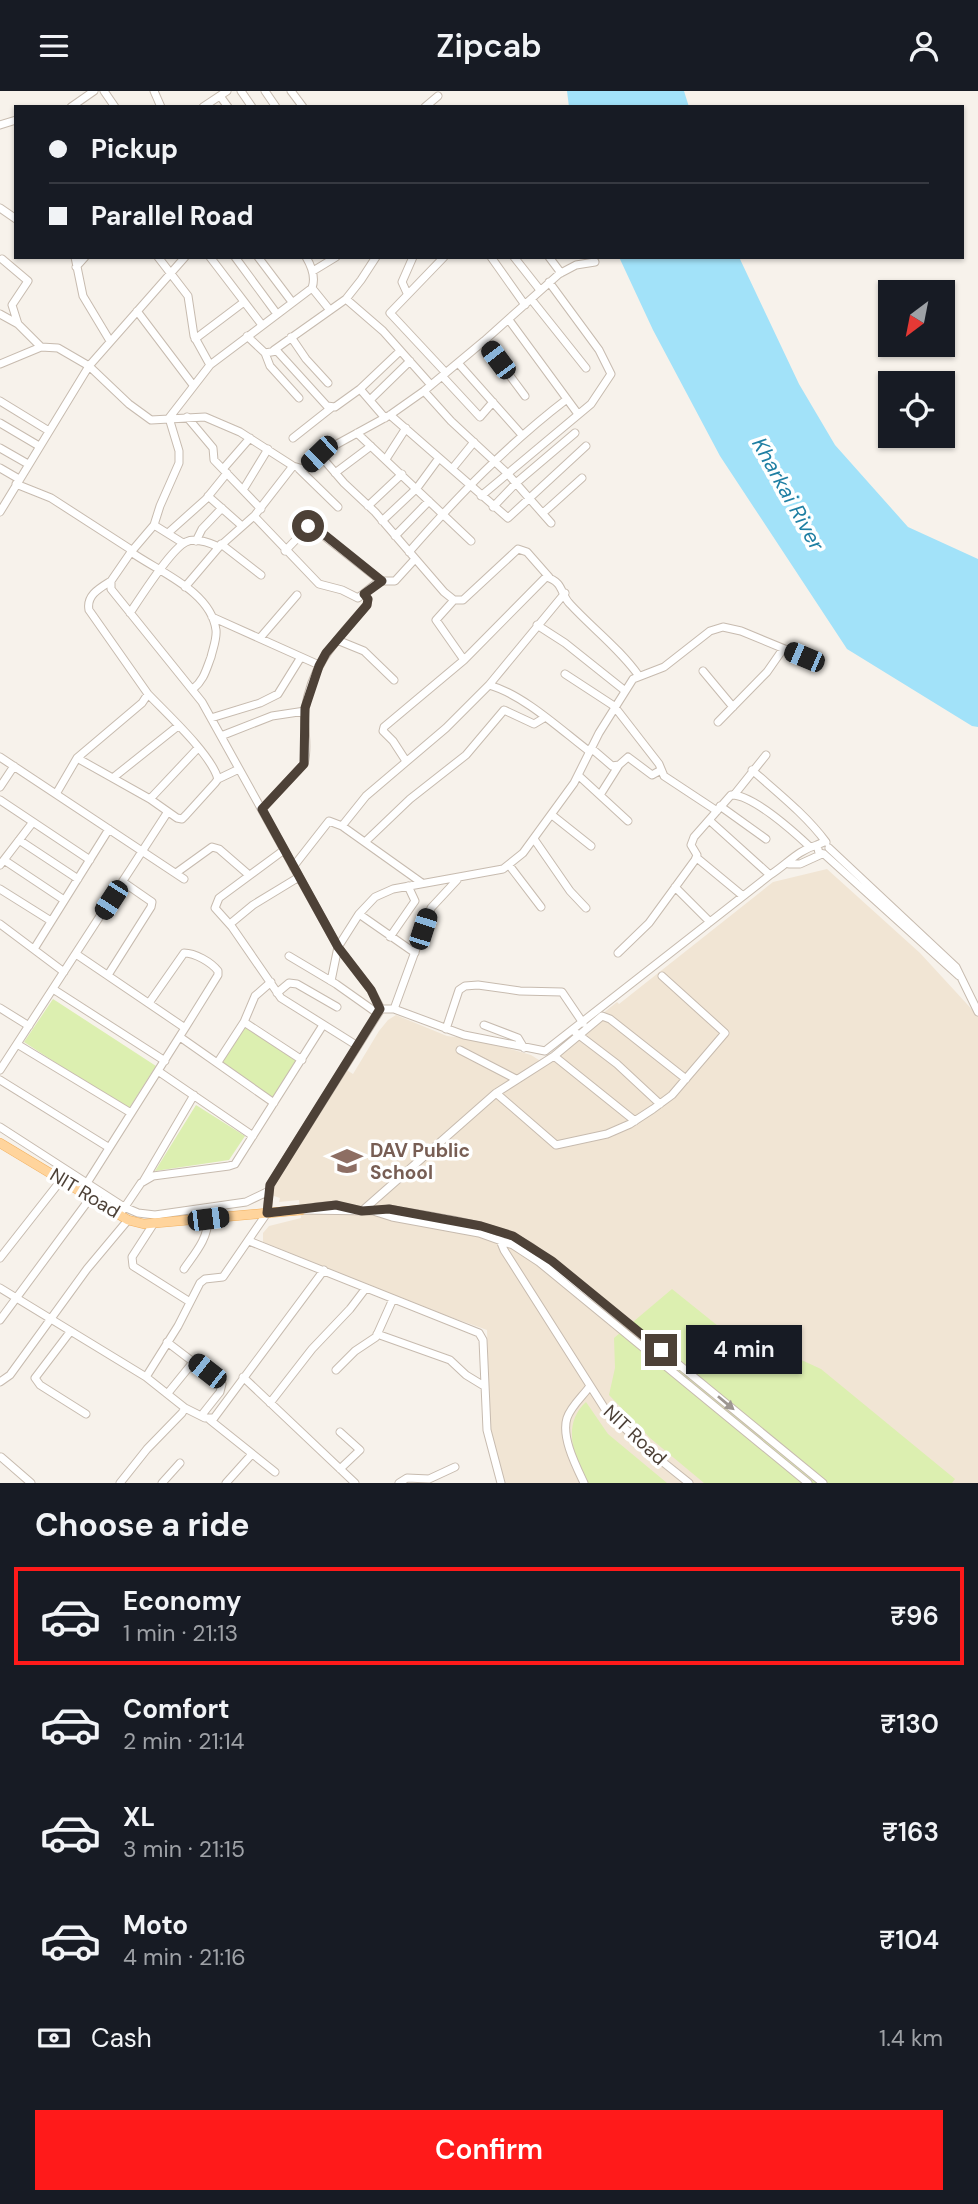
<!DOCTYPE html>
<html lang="en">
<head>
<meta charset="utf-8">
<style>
	body { margin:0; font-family:"DM Sans",sans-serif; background:#20242c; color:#f1f3f6; height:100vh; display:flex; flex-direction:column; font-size:26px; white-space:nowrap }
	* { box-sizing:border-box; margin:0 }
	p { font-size:23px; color:#9ea1a6 }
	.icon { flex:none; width:38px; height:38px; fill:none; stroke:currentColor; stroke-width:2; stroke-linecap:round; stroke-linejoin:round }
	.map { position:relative; height:1392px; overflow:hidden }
	.sheet { display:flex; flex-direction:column; background:#171b24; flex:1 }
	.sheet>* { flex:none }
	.top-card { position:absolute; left:14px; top:14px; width:950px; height:154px; border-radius:0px; box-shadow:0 2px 5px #0004; display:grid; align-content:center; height:154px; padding:0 35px; background:#171b24 }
	.needle { width:46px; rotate:212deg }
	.buttons { position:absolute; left:878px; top:189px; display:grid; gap:14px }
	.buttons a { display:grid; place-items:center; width:77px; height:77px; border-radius:0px; background:#171b24; box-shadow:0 2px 5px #0004; font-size:35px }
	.end { position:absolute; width:32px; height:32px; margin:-16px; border:9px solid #4d4137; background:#fff; box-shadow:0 0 0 4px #fff }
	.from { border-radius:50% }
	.bubble { position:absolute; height:49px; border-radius:0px; background:#171b24; box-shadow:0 2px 5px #0004; font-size:23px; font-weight:600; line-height:49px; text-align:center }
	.car { position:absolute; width:21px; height:42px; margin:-21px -10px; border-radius:9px; box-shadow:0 0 5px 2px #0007; background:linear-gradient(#222 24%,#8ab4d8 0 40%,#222 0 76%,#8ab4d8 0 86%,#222 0) }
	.top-card b { display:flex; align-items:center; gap:24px; height:66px; font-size:26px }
	.top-card b+b { border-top:2px solid #363941 }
	.top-card i { width:18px; height:18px; background:#f1f3f6 }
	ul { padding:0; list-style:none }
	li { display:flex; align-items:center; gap:21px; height:98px; margin:0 14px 10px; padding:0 21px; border:4px solid transparent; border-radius:0px }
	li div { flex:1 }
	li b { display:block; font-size:26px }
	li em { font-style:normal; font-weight:600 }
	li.on { border-color:#ff1a1a }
	li>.icon { width:63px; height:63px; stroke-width:1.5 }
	h2 { padding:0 35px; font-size:32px; line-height:84px }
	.pay { display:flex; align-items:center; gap:18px; height:77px; padding:0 35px; font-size:26px }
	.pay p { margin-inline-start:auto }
	.button { display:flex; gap:14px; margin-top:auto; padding:14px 35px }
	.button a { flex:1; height:80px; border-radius:0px; background:#ff1a1a; color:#fff; font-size:28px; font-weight:600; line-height:80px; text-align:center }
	header { display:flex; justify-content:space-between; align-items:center; height:91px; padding:0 35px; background:#171b24; font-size:32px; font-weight:600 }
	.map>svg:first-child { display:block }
	.education { fill:#f1e5d4 }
	.green { fill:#dcefb0 }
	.water { fill:#a2e2f9 }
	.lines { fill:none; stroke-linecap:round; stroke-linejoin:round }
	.minor-casing { stroke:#c7bbaf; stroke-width:9 }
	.major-casing { stroke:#f2b05e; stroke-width:10 }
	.minor { stroke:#fff; stroke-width:7 }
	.major { stroke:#ffd49c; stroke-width:9 }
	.oneway { fill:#9d9691 }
	.route { stroke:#4d4137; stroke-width:9 }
	.labels { text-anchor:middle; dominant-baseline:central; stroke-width:7; stroke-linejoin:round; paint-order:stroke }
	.education-label { font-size:19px; font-weight:bold; fill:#785e54; stroke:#fff; text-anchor:start }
	.street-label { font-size:19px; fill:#4d4137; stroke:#fff }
	.water-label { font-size:21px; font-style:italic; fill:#1f7fa3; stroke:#fff }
</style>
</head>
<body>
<header><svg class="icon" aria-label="menu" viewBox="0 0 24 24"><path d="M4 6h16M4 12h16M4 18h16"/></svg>Zipcab<svg class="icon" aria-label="person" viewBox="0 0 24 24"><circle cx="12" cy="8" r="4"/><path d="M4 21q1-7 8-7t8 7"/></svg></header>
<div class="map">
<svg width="978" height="1392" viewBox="0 0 978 1392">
	<rect width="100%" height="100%" fill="#f7f2eb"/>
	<path class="education" d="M827 778 920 862 978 925V1392H505L490 1338 487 1239 417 1214 263 1151V1142L269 1135 301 1127 299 1109 279 1111 280 1107 271 1104 272 1097 345 978 353 983 379 940 388 929 396 924 447 945 480 949 531 964 542 971 617 911 619 913 773 791Z"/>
	<path class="green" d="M53 908 156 975 128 1019 24 951Z
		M245 936 297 970 273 1007 222 972Z
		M196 1014 245 1045 229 1069 155 1080Z
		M672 1198 728 1243 771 1255 821 1278 955 1388 952 1392H704L650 1347 609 1304 615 1277 614 1247Z
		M586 1311 608 1343 667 1392H588C574 1366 561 1334 586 1311Z"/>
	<path class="water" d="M567 0H684L689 16H569Z
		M619 166H739L799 293 835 354 908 436 978 468V636L972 635 847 558 720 365 653 239Z"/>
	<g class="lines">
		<g class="minor-casing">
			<path id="minor" d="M104 0 115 16
				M154 0 161 16
				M241 0 252 16
				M265 0 276 16
				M291 0 303 16
				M220 5 228 16
				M71 16 94 0
				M203 16 227 0
				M425 16 438 5
				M0 34 16 29
				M0 117 16 128
				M75 166 83 205 110 250
				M158 166 188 205 194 245 210 274
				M210 166 262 234
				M235 166 277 223
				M258 166 292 211
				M444 166 390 222 446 282
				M491 166 525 214
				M514 166 540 199
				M549 166 561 182
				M2 168 28 190 12 214 18 233
				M76 176 85 166
				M313 180 336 166
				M312 197 329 218
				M407 202 402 191 413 166
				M346 208 361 189 376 166
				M531 208 586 277
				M137 220 193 294
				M0 223 18 233 41 256
				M509 229 578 323
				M247 245 265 262 277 260 327 315 335 316 360 298 385 327
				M291 246 306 268 328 292
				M195 248 244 211
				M484 250 525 305
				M274 259 346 208 383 240 431 294
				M265 262 270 275 299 307
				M458 272 522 344
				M0 273 41 256 58 257 89 275 129 313 151 329 205 326 240 341 293 375 303 378 319 363 390 324 424 300 484 250 559 183 576 174 595 171
				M442 285 480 326 493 311
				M360 298 400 260
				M424 300 451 330 507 382 551 432
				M370 309 410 270
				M0 310 49 340
				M390 324 508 427 586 355
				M187 326 213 357 214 369 261 418
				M0 332 39 355
				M357 342 471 450
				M293 347 331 317
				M0 357 28 373
				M319 363 344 392 375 421 444 501 454 509H463L518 458 527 461 549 486
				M386 368 406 337
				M0 377 19 388
				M223 378 250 347
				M299 378 338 416
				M452 378 474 351
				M335 382 371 355
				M16 393 51 407 130 458 131 461 111 490V498L202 611 338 856 371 899 381 918
				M243 399 268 358
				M208 405 242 435
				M481 405 591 313 611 283 599 259 549 191
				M368 415 402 383
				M493 416 516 392 575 342
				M0 421 89 275 185 166
				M543 422 582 387
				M254 425 319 493 342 499 358 507 379 490H395L415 468
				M382 430 417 397 439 367
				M154 434 183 452
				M168 442 206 408 227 382
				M395 445 429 410
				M196 450 202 438 222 417
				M221 453 261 484
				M285 460 310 434 381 490
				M409 461C458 405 508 353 567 308
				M185 496 219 456 255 424 293 375
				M454 509 436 529 464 569
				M130 522C140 507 171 458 186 451 196 446 210 452 219 456
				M212 526 319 574
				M537 534 565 552 624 599
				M260 547 297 504
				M337 549 364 560 394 589
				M703 580 733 616
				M565 583 614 615 659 673 664 685 717 720
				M489 594 565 502
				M193 598C204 589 206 579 211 566 213 557 217 548 216 539 211 500 159 481 131 461L154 434 160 415 179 372V360L169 327 210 274 312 197C316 186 312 176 306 166
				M211 627 260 612 278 603 301 566
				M718 631 767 581 783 558
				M221 645 272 625 305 620
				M591 657 612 675 619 674 628 666 652 684 661 679
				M0 666 184 788
				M77 667 150 708 177 727 182 728 186 724 215 692 218 688C211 663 167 623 148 603
				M406 670 393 650 383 640 384 636 464 569 546 486C564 491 560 503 570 513 593 538 619 557 639 585
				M752 679C778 702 806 724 826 751
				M578 684 628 730
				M114 686 178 635
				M218 688 239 678
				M0 696 14 675
				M56 703 77 667 142 612 148 603 89 519C86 504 100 497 111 490
				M600 704 619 674
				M734 704 766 664
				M150 708 198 657
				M0 709 90 769
				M720 715 766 748
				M262 718 304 673C309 656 303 636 305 619 312 571 338 548 367 514L368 508 364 503
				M552 724 591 755
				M709 729 770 784
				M342 735 366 705 446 637 489 594C524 604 561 639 590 661
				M534 748 570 800 586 817
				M19 749 78 788
				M365 751 410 708 466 664 504 619 534 633 544 627
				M824 751 817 754 819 762 824 763 959 885
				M829 757 956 876 978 921
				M284 759 219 807 215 817 232 836 281 907 356 954
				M697 767 743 805
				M4 769 64 809
				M789 773H800L822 763
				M0 774 33 731
				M509 774 541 816
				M293 776 329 730 342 735 422 792
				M176 782 212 756 219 758 249 784
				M675 796 710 831
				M0 798 51 830
				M359 823 415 862
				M0 833 64 881
				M230 833 253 814 299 786
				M390 846 415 810 408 795
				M34 858 109 738
				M618 862 649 832 695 769 697 764 691 754 694 746 731 704C752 703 794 741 810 756
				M76 863 185 937 87 1092
				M289 865 336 893 377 922
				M108 884 151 816 152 811 149 809 123 791
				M331 890 338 856 359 823 375 806 393 798 503 778 523 762 574 692 599 642 633 588 664 576 710 540 723 536 741 540 804 566
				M53 898 165 970
				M277 902 289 892 297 893 337 916
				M149 912 184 862C195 862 211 871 218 880V884L185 937
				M0 917 29 935
				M394 918 431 817 457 789
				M244 931 255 905 271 891
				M484 934 518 947 524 957
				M446 938 459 899 465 895 478 894 520 900 562 901 583 932
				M575 941 617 973 660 1013
				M180 946 274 1012
				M17 953 131 1022
				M460 959 516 988
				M554 965 635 1030
				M218 971 244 931 302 969
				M0 979 167 722
				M158 980 253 1045
				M0 989 108 1056
				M496 1002 556 1054 607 1043 630 1033 653 1018 672 1004 725 942 662 885
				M0 1036 124 1116 138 1122 155 1124 246 1111 269 1100
				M144 1089 194 1004
				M315 1116 336 1114 344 1117
				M301 1119 373 1120 392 1126 479 1142 513 1154 539 1171 808 1392
				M362 1120 496 1002 554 965 602 925 610 928 686 988
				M377 1120 389 1118C437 1127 489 1131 531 1156L661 1259 823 1392
				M120 1123 141 1092 153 1085 229 1075 235 1073 323 934
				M154 1132 132 1166 133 1175 190 1211
				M499 1147 504 1159 605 1318 643 1355 689 1392
				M249 1150 479 1242 483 1249 487 1339 501 1392
				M0 1167 62 1088
				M184 1178C195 1162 208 1148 208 1128
				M0 1197 146 1286 185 1317 182 1322 147 1358 120 1392
				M0 1229 91 1106
				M70 1241 35 1287 40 1294 86 1323
				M377 1243 450 1269 466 1284 484 1295
				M167 1251 222 1293 220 1301 201 1325
				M336 1279 355 1260 376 1246 393 1208
				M146 1286 178 1235 200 1192 205 1188 223 1186 267 1122 270 1094 381 918H394L464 944 545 960 770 784C786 774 798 759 817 754
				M243 1286 355 1392
				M0 1291 10 1284 87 1178 128 1129
				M168 1302 194 1270
				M270 1312 312 1258 350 1218 366 1197
				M185 1317 205 1327H214L324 1179
				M210 1329 275 1381
				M340 1341 360 1359 340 1378
				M1 1366 31 1392
				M162 1392 180 1372
				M226 1392 252 1363
				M399 1392 407 1387 429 1388 455 1376
				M584 1392C576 1375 561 1346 567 1327 571 1315 583 1305 590 1295"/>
		</g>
		<g class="major-casing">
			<path id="major" d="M0 1052 128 1129 144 1133 301 1119"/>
		</g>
		<use href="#minor" class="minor"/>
		<use href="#major" class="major"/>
	</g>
	<defs><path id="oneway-solid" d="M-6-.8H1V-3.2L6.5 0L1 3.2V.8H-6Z" transform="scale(1.75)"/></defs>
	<use class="oneway" href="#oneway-solid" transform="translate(726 1312) rotate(40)"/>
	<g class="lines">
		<path class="route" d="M308 435 326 445 382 490 364 503 368 508 367 514 326 562 319 575 305 617 304 673 262 718 338 856 371 899 380 918 270 1094 267 1122 336 1114 362 1120 389 1118 481 1135 513 1145 552 1170 661 1259"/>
	</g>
	<defs>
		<g id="school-bare" transform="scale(2.415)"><path d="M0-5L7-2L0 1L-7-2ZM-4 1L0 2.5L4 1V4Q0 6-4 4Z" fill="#8d6e63" stroke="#fff" stroke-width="2.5" paint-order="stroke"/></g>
	</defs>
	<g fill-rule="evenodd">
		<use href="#school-bare" x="347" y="1070"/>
	</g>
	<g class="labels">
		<g class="education-label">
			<text x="370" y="1059">DAV Public<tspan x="370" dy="22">School</tspan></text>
		</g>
		<g class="street-label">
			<text transform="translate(85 1102) rotate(31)">NIT Road</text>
			<text transform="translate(635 1344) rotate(43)">NIT Road</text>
		</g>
		<g class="water-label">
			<text transform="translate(788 403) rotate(61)">Kharkai River</text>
		</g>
	</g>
</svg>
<div class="buttons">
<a><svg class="needle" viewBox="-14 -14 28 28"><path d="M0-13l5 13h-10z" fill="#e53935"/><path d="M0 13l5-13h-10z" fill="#9ea1a6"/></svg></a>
<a><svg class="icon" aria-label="locate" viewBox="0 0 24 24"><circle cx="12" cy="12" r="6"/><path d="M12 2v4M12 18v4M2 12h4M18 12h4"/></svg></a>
</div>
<i class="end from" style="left:308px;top:435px"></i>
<i class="end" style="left:661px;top:1259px"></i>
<div class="bubble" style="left:686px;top:1234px;width:116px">4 min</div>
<i class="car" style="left:498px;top:269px;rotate:323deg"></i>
<i class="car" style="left:319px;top:363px;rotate:226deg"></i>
<i class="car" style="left:804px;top:566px;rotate:293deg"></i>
<i class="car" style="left:111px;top:809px;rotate:213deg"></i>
<i class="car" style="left:423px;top:838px;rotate:18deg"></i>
<i class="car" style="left:208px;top:1128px;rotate:83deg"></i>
<i class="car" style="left:207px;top:1280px;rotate:308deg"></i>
<div class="top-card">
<b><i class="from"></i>Pickup</b>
<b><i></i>Parallel Road</b>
</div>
</div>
<section class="sheet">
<h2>Choose a ride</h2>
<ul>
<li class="on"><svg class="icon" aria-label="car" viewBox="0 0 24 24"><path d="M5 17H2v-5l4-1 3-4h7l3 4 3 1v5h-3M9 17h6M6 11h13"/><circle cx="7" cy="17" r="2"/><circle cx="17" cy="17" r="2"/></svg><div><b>Economy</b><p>1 min · 21:13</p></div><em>₹96</em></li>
<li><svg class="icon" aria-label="car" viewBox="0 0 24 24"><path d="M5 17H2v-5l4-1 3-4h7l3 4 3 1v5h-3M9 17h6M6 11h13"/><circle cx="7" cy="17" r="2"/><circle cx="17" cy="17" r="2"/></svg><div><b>Comfort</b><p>2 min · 21:14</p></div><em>₹130</em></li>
<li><svg class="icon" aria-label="car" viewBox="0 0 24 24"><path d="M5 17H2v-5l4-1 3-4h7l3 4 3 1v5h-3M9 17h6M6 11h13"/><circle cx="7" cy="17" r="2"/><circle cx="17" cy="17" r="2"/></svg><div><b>XL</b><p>3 min · 21:15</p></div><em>₹163</em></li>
<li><svg class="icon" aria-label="car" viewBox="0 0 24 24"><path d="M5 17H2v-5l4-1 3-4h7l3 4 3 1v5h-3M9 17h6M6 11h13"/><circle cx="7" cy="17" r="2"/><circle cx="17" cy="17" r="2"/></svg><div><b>Moto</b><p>4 min · 21:16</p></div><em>₹104</em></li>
</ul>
<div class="pay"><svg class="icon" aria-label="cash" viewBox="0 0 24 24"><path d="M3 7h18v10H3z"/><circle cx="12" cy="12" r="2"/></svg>Cash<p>1.4 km</p></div>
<div class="button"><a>Confirm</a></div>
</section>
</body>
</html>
